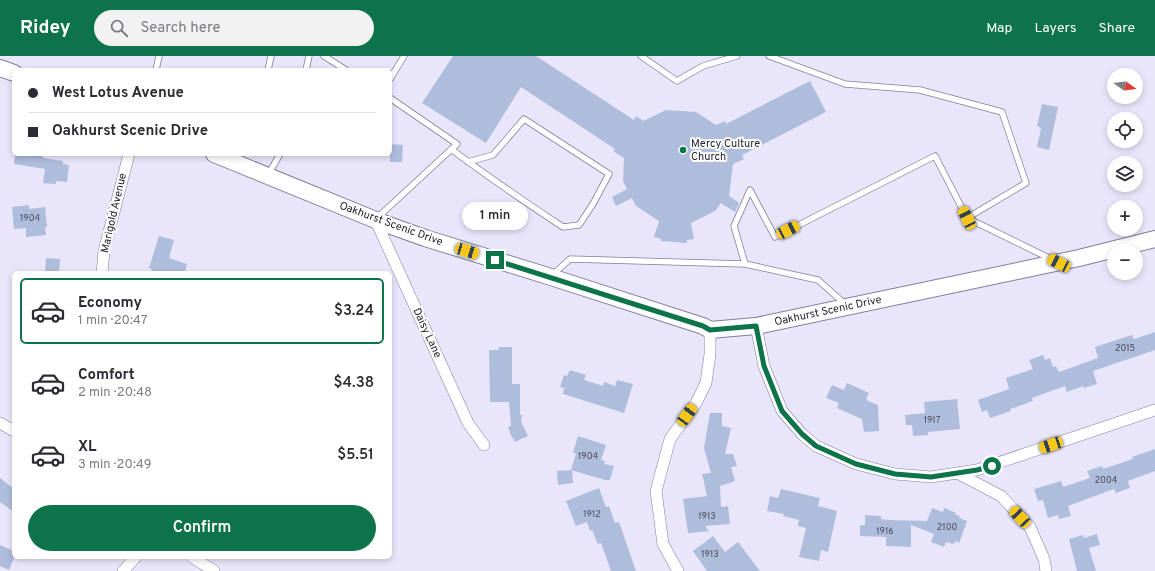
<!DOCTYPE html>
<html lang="en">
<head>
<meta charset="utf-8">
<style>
	body { margin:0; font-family:Overpass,sans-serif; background:#f2f2f3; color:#2b2b33; height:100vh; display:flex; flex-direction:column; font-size:15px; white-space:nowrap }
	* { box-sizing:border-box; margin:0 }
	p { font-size:13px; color:#7c7c81 }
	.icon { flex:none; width:22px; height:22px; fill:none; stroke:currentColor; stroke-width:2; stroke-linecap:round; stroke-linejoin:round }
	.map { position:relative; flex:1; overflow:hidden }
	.details { position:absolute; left:12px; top:215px; width:380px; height:288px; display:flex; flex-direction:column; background:#fff; border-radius:6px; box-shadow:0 2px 6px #0003 }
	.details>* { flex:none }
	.banner { position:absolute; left:12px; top:12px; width:380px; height:88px; border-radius:6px; box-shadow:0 2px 6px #0003; display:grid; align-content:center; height:88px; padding:0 16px; background:#fff }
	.needle { width:26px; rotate:104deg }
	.buttons { position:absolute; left:1107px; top:12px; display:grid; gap:8px }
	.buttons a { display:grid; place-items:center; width:36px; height:36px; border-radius:50%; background:#fff; box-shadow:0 2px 6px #0003; font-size:20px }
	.end { position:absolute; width:18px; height:18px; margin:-9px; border:5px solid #0d734a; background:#fff; box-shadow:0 0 0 2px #fff }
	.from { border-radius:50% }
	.bubble { position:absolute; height:28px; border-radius:14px; background:#fff; box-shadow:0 2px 6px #0003; font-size:13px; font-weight:600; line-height:28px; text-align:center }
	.car { position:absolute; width:12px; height:24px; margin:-12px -6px; border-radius:5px; box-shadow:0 0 3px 1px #0007; background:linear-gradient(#f5c518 24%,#345 0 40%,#f5c518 0 76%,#345 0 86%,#f5c518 0) }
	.banner b { display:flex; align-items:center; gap:14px; height:38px; font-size:15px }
	.banner b+b { border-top:1px solid #e1e1e2 }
	.banner i { width:10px; height:10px; background:#2b2b33 }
	ul { padding:7px 0 0; list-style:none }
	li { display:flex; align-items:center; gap:12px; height:66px; margin:0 8px 6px; padding:0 8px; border:2px solid transparent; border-radius:6px }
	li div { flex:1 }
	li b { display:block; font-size:15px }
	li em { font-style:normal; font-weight:600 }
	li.current { border-color:#0d734a }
	li>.icon { width:36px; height:36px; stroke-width:1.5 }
	.action { display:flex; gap:8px; margin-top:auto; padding:8px 16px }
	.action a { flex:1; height:46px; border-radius:24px; background:#0d734a; color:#fff; font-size:16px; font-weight:600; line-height:46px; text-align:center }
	header { display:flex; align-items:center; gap:24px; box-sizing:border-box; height:56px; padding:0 20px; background:#0d734a; color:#fff }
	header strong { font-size:19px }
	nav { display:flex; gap:22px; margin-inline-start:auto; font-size:14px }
	.search { width:280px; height:36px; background:#f2f2f3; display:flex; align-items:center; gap:10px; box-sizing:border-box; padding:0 14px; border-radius:22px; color:#7c7c81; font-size:15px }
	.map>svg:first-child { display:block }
	.building { fill:#afbddc }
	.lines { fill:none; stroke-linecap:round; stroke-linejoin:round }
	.lane-casing { stroke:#827d9c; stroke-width:7 }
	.street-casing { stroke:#827d9c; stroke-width:12 }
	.secondary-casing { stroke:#827d9c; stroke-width:18 }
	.lane { stroke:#fff; stroke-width:5.5 }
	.street { stroke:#fff; stroke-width:11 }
	.secondary { stroke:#fff; stroke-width:16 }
	.route { stroke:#0d734a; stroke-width:5 }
	.poi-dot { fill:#0d734a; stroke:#fff; stroke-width:1.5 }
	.labels { text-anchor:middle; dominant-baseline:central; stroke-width:4; stroke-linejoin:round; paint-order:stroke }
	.number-label { font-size:9px; fill:#484a5a }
	.poi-label { font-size:11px; fill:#25232f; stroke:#fff; text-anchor:start }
	.street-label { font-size:11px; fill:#25232f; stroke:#fff }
</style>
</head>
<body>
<header>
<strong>Ridey</strong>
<div class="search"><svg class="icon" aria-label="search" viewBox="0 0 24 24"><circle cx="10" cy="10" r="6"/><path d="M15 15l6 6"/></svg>Search here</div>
<nav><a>Map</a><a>Layers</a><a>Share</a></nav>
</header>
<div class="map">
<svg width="1155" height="515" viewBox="0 0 1155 515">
	<rect width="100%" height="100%" fill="#e9e6fb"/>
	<path class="building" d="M453 0H536L634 64 636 60 643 65 666 54 696 56 716 69 725 65 726 68 810 25 826 56 742 99 744 103 733 108 729 140 739 147 735 156 721 147 715 155 691 167 694 183 687 184V187L661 185V183L654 181 659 165 636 150 632 142 616 150 612 141 627 133 623 125 624 102 613 95 615 93 521 31 486 87 422 47Z
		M1042 48 1058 51 1049 94 1037 91 1041 72 1037 70Z
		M390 88 403 89 402 106H390Z
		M15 98H43V102L63 105V108L69 109 67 126 56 125V128L43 127 45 113 14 108Z
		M29 149V153L45 151 47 171H45L46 179 26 181V172L14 173 12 151Z
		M159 180 174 184 169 202 187 208 185 217H150L152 213 149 212Z
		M46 202 60 203 59 217H45Z
		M1155 276V294L1093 315 1097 328 1084 332 1083 330 1067 336 1065 330 1032 342 1033 345 1010 353 1011 355 990 362 987 354 982 356 978 344 1009 333 1006 322 1033 313 1029 304 1043 299 1045 304 1050 302 1053 311 1056 310 1059 316 1098 302 1095 291 1132 279 1134 283Z
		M499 291H512V328H520V359H522L521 365 528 380 515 386 513 382H512L511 379 508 371 511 370 509 346H490L489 294H499Z
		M570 314 586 319 584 324 603 330 604 326 615 330 617 324 633 328 624 357 563 338 564 332 560 331 564 319 567 320Z
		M847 327 869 337 866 344 878 349 879 375 864 376 862 363 837 352 839 347 826 342 832 329 844 334Z
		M957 343 960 373 928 376V379L913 380 912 369H906L905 359 925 357 924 346Z
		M710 357H722V370L731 372 725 398H733L737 410 731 411 735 425 720 430 721 451 728 450 730 468 705 470 709 475 688 477 683 443 707 440 702 418 711 417 704 392Z
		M578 380 606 389 601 404 605 405 604 408 614 410 610 424H605L571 414 576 397H573Z
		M1155 393V415L1128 425 1130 432 1116 437 1114 433 1068 450 1071 460 1059 463 1058 459 1048 462 1043 444 1038 445 1034 433 1061 425 1063 431 1090 422 1087 415 1102 410 1103 413 1133 403 1132 401Z
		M572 414 573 427 558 429 557 415Z
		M0 422 14 433V456L0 446Z
		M599 432 606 451 609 450 615 467 619 466 636 515H611L601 487 598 488 592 474 590 475 587 466 576 470 566 445Z
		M781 433 820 442 818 450 837 455 828 496 821 494 819 505 799 501 806 472 798 470 799 464 783 460 784 458 767 455 770 440 778 442Z
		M932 452 943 456 944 452 956 457V459L960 460 959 462 967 465 959 487 955 485 954 488 946 486 944 491 931 486 934 478 911 469V491L886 490V481L860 480V469H865V459L881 460V463L889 464 927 465Z
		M1097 478 1100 489 1089 492 1096 515H1077L1069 483 1083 479 1084 482Z
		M713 480 725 496 738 486 760 515H707L693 495Z
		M0 489 14 495V502L9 514 0 510Z"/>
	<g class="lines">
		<g class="lane-casing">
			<path id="lane" d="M324 0 346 14
				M641 0 677 25 703 10 737 0
				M769 0 845 28 920 34 1002 56 1026 127 967 162
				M156 14 159 0
				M268 14 271 0
				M306 14 309 0
				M390 23 404 0
				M451 93C487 120 525 146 563 171L579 169 593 148 609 118 524 63 493 99 468 106
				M268 119 280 98
				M377 162 457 88 390 42
				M552 219 570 203 745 208
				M845 248 818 224 745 208 734 170 750 134 775 181 935 100 967 162 1053 204"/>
		</g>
		<g class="street-casing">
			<path id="street" d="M375 163 468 367 484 389
				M102 217 104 195 129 98
				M756 270 764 310 782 355 802 378 816 390 856 408 895 418 931 421 977 414 1155 354
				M0 367 14 375
				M959 418 1001 440 1030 471 1044 503 1046 515
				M192 501 214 515
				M123 515 136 501
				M678 515 663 488 656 435 670 383 696 347 706 327 710 298V274"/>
		</g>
		<g class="secondary-casing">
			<path id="secondary" d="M0 12 14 17
				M214 98 383 167 425 182 551 221 703 270 710 274 756 270 1079 202 1155 183"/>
		</g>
		<use href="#lane" class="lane"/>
		<use href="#street" class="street"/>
		<use href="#secondary" class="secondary"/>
	</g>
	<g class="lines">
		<path class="route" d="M495 204 703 270 710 274 756 270 764 310 782 355 802 378 816 390 856 408 895 418 931 421 977 414 992 410"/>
	</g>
	<circle class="poi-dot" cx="683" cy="94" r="4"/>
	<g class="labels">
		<g class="number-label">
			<text x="30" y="162">1904</text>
			<text x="1125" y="292">2015</text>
			<text x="932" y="364">1917</text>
			<text x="588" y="400">1904</text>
			<text x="1106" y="424">2004</text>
			<text x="592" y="458">1912</text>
			<text x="707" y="460">1913</text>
			<text x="947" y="471">2100</text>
			<text x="885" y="475">1916</text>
			<text x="710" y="498">1913</text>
		</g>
		<g class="poi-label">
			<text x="691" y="88">Mercy Culture<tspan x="691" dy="13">Church</tspan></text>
		</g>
		<g class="street-label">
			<text transform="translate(114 157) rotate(-77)">Marigold Avenue</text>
			<text transform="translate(391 168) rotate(20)">Oakhurst Scenic Drive</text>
			<text transform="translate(828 255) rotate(-12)">Oakhurst Scenic Drive</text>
			<text transform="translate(427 277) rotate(65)">Daisy Lane</text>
		</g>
	</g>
</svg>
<div class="buttons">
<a><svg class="needle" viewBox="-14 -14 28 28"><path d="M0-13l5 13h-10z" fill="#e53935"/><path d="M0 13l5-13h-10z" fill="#7c7c81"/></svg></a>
<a><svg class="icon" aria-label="locate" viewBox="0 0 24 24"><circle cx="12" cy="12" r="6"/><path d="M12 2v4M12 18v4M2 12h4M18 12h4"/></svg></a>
<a><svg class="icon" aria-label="layers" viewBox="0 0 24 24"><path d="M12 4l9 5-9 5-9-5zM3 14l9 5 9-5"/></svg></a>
<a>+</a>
<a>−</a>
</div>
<i class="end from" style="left:992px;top:410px"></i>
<i class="end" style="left:495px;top:204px"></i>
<div class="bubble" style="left:462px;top:146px;width:66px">1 min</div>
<i class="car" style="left:967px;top:162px;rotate:333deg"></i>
<i class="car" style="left:788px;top:174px;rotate:63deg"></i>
<i class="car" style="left:467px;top:195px;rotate:107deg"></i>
<i class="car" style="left:1059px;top:207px;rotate:296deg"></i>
<i class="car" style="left:687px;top:359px;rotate:36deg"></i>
<i class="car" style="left:1051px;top:389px;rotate:251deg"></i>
<i class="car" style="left:1020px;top:461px;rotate:317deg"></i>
<div class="banner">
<b><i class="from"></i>West Lotus Avenue</b>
<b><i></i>Oakhurst Scenic Drive</b>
</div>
<section class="details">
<ul>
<li class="current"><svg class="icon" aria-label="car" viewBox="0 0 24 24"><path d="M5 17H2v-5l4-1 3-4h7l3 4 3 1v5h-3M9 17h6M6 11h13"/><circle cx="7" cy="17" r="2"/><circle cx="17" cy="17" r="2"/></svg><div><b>Economy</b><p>1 min · 20:47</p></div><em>$3.24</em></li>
<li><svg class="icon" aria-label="car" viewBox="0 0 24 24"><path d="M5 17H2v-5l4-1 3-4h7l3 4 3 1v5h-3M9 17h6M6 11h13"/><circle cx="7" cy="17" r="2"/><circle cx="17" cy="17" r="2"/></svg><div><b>Comfort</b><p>2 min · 20:48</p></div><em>$4.38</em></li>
<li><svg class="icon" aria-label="car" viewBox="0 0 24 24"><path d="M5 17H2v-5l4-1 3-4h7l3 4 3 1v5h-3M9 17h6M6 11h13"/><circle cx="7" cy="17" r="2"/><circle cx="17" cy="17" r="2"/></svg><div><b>XL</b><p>3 min · 20:49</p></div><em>$5.51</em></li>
</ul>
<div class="action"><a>Confirm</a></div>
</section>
</div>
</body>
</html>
